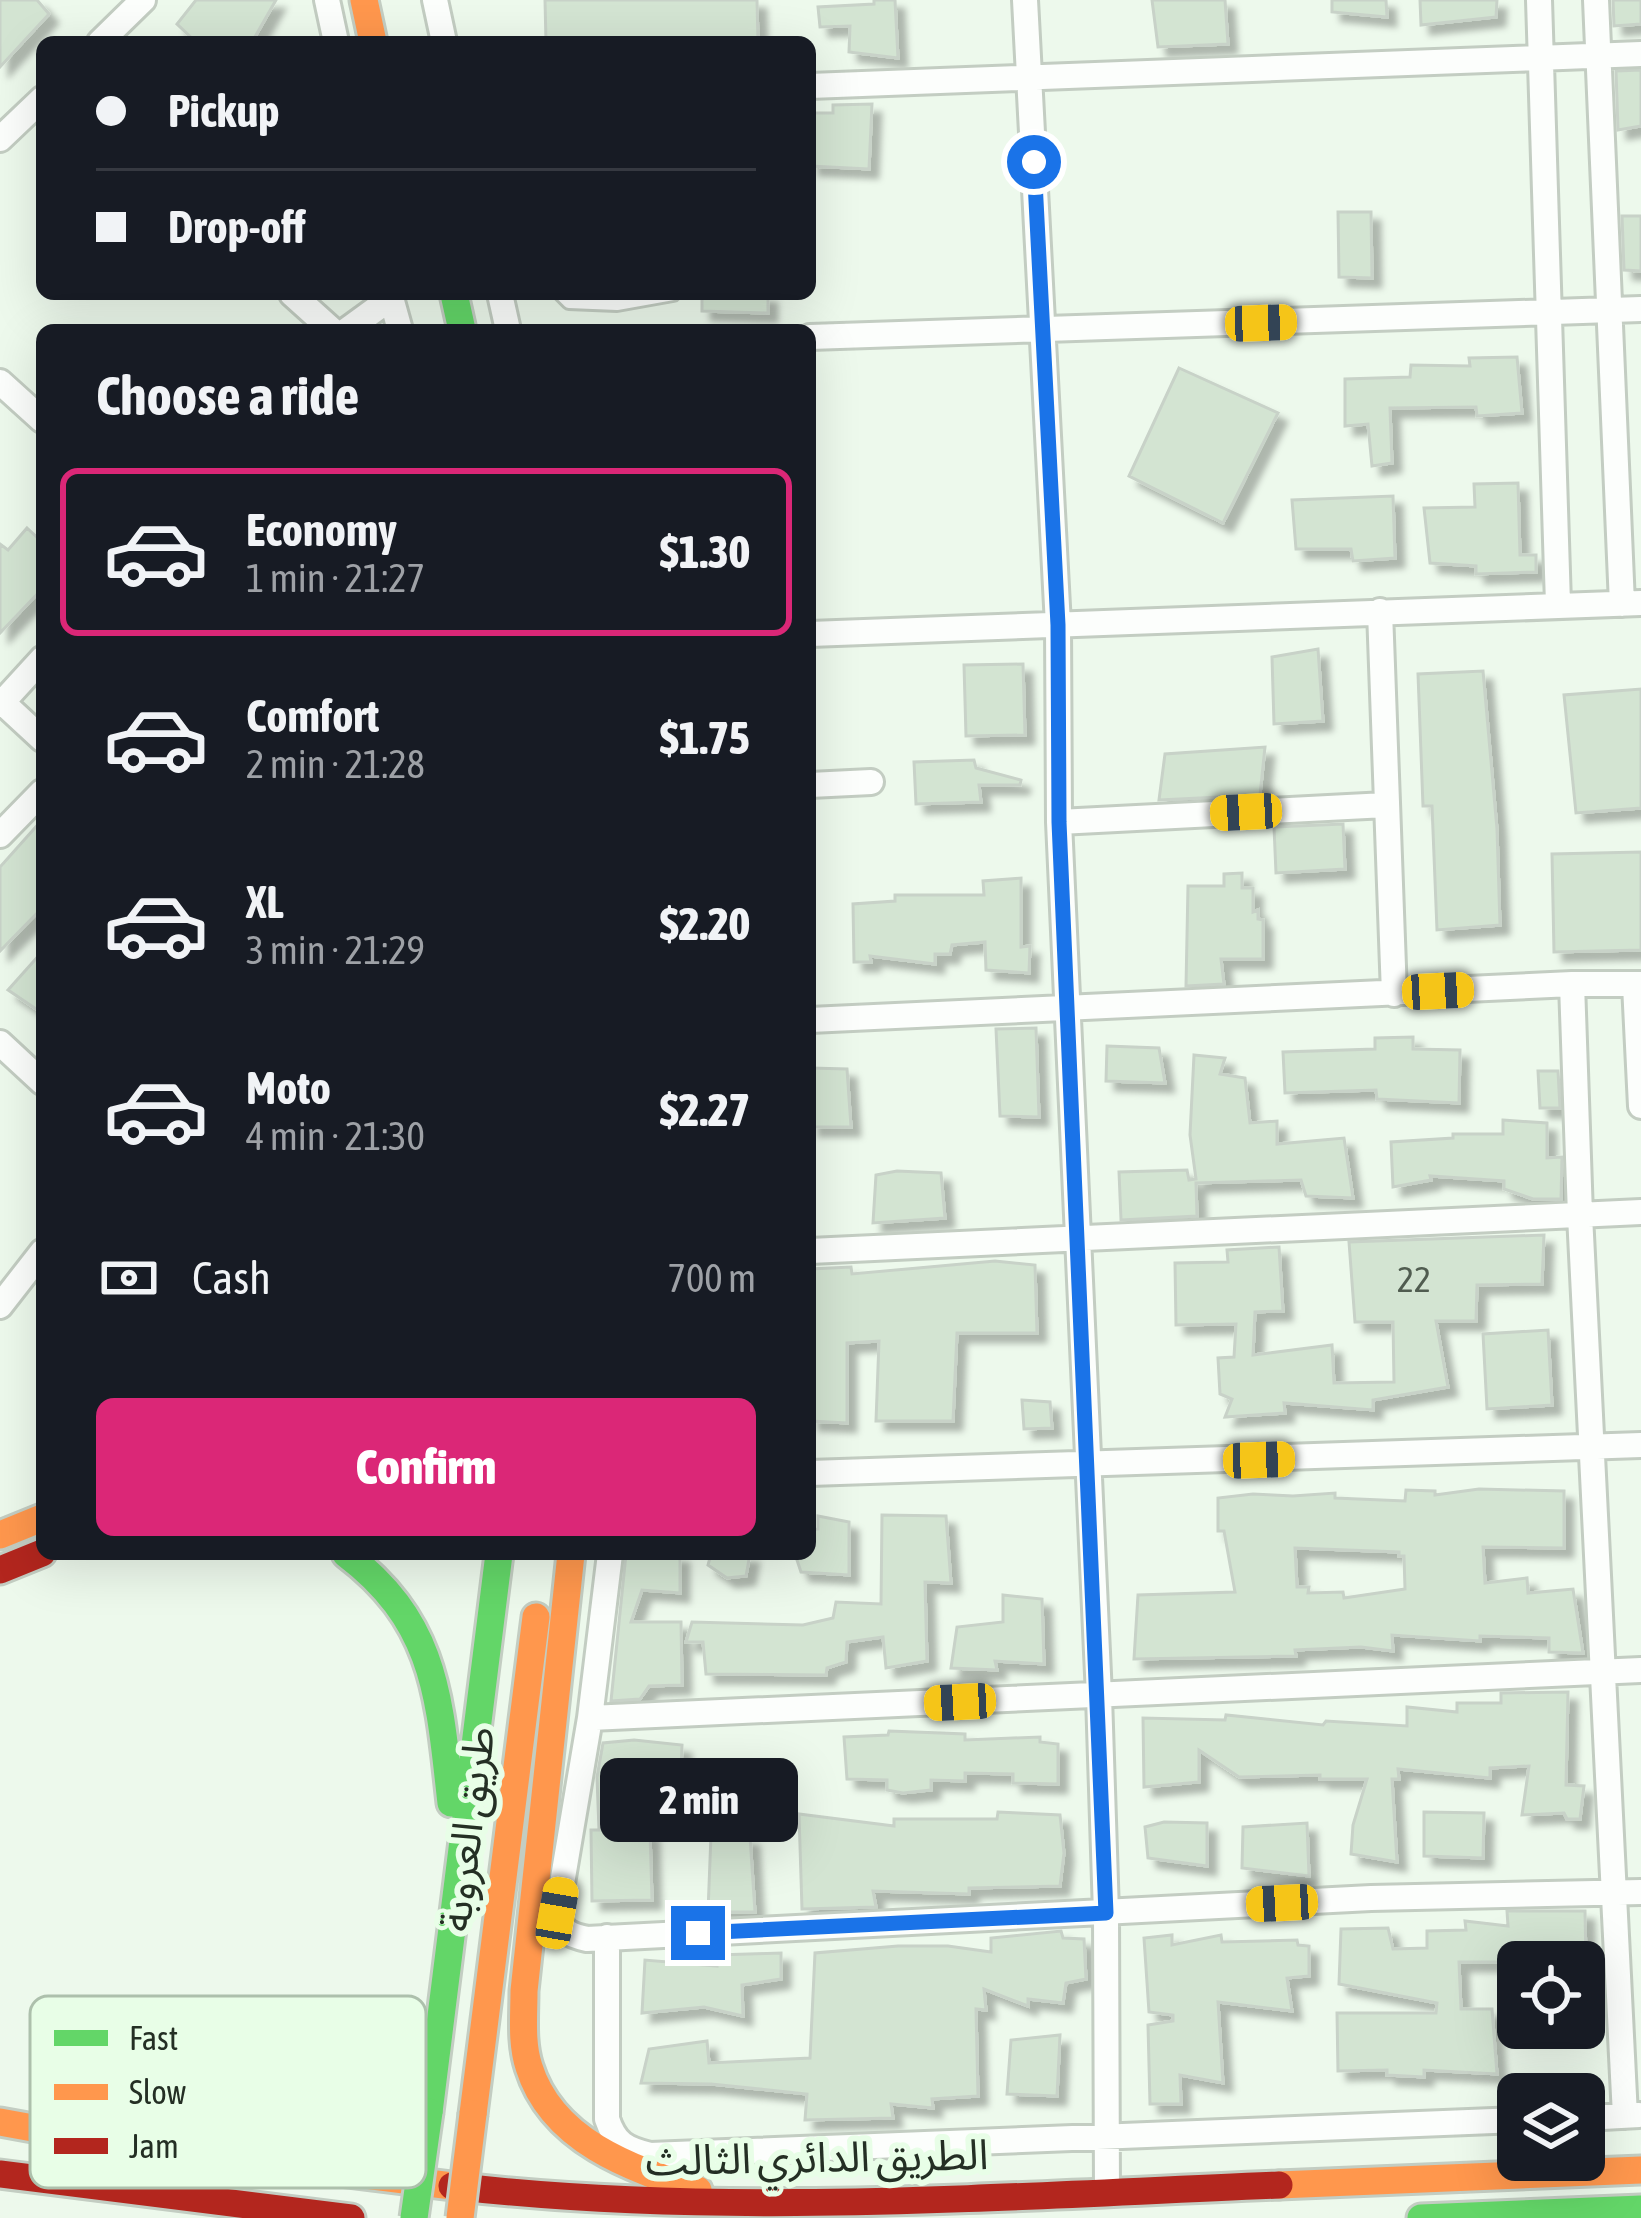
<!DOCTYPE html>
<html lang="en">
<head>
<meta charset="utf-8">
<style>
	body { margin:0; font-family:"Asap Condensed","Noto Sans Arabic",sans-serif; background:#242831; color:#f1f3f6; height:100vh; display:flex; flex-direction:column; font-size:45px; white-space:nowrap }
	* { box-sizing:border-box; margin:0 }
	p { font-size:39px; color:#9ea1a6 }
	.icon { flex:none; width:66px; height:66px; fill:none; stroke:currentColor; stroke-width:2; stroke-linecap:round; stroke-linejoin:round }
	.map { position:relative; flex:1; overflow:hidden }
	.drawer { position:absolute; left:36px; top:324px; width:780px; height:1236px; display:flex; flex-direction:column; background:#171b24; border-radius:18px; box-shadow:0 12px 48px #0002 }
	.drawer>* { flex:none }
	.hud { position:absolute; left:36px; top:36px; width:780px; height:264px; border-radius:18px; box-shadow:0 12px 48px #0002; display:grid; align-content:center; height:264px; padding:0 60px; background:#171b24 }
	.buttons { position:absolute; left:1497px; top:1941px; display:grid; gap:24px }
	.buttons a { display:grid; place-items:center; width:108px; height:108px; border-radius:18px; background:#171b24; box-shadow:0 12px 48px #0002; font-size:60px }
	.end { position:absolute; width:54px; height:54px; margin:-27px; border:15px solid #1a73e8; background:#fff; box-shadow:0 0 0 6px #fff }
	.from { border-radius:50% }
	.bubble { position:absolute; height:84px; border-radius:18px; background:#171b24; box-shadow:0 12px 48px #0002; font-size:39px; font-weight:800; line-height:84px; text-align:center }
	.car { position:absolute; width:36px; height:72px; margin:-36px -18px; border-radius:15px; box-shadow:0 0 9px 3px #0007; background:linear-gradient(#f5c518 24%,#345 0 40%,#f5c518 0 76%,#345 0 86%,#f5c518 0) }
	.hud b { display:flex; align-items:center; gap:42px; height:114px; font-size:45px }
	.hud b+b { border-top:3px solid #363941 }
	.hud i { width:30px; height:30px; background:#f1f3f6 }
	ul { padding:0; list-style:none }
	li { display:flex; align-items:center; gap:36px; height:168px; margin:0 24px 18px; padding:0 36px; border:6px solid transparent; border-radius:18px }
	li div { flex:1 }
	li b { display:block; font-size:45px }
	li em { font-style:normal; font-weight:800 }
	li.on { border-color:#db2777 }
	li>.icon { width:108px; height:108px; stroke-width:1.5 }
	h2 { padding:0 60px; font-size:54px; line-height:144px }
	.pay { display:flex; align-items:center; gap:30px; height:132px; padding:0 60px; font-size:45px }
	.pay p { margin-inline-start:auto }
	.primary-button { display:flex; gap:24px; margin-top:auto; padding:24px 60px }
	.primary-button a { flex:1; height:138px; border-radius:18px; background:#db2777; color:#fff; font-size:48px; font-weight:800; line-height:138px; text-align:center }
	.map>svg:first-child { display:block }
	.building { fill:#d3e4d2; stroke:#c8d2c8; stroke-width:3; fill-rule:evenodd; filter:url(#shadow) }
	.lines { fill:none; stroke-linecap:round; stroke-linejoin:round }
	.lane-casing { stroke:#c3cdc2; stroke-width:18 }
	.street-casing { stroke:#c3cdc2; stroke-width:30 }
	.fast-casing { stroke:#c3cdc2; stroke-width:33 }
	.slow-casing { stroke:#c3cdc2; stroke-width:33 }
	.jam-casing { stroke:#c3cdc2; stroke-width:33 }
	.lane { stroke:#fcfefc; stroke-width:12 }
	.street { stroke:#fcfefc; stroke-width:24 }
	.fast { stroke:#63d668; stroke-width:27 }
	.slow { stroke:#ff974d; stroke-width:27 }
	.jam { stroke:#b3261e; stroke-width:27 }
	.fast-bridge-casing { stroke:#c3cdc2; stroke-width:33; stroke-linecap:butt }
	.slow-bridge-casing { stroke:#c3cdc2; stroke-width:33; stroke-linecap:butt }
	.fast-bridge { stroke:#63d668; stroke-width:27 }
	.slow-bridge { stroke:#ff974d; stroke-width:27 }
	.route { stroke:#1a73e8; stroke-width:15 }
	.labels { text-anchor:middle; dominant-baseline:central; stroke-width:12; stroke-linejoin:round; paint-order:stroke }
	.number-label { font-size:36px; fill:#505c50 }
	.street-label { font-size:42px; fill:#242f24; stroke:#e8fee7 }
	.key { fill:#e8fee7; stroke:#adc0ac; stroke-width:3 }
	.key-label { font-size:33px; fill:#242f24 }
</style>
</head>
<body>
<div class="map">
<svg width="1641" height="2218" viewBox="0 0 1641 2218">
	<defs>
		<filter id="shadow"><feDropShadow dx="9" dy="9" stdDeviation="3" flood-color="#0004"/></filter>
	</defs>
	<rect width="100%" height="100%" fill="#edf9ec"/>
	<path class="building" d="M0 0H37L49 14 0 67Z
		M196 0H276L252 42H196L177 24Z
		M545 0H757L758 42H546Z
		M874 0H895L898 58 849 52 850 26 820 27 818 7 874 4Z
		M1152 0H1225L1228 44 1158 47Z
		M1332 0H1386L1387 17 1332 12Z
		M1420 0H1497L1496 17 1421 25Z
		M1613 0H1641V24L1614 26Z
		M1641 70V126L1618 130 1616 71Z
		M872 104 869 169 810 166V113H833V105Z
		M1338 212H1371L1372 278 1339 277Z
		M1622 216H1641V271L1624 270Z
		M702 294H768V313L702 311Z
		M1517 357 1522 413 1477 416 1476 407 1390 408 1392 463 1372 466 1368 424 1345 426V379L1410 377 1411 365 1470 366 1469 358Z
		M1179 368 1278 413 1223 523 1129 476Z
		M1518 483 1520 555H1536V572L1476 574V566L1430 563 1424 508 1475 507 1474 484Z
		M1393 496 1395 558 1353 561 1351 549H1296L1292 500Z
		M27 528 42 542V589L0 633V544L8 550Z
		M1318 649 1323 721 1274 724 1272 657Z
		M1023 664 1025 735 966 736 964 665Z
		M1483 671 1497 829 1500 925 1437 930 1432 806H1423L1418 674Z
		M1641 689V808L1576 813 1564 695Z
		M1265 747 1260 795 1159 800 1165 754Z
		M974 760 976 768 1021 780 1020 785H979L981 802 916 804 914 762Z
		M42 820V908L0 951V867Z
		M1343 824 1345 869 1276 873 1274 827Z
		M1641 852V950L1554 952 1552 854Z
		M1242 873V888H1253V912L1258 910V919L1263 920V959H1221L1224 984 1186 986 1188 886H1224V874Z
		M1021 878V947L1030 946 1029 973 986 970 985 942 952 945 950 954H935V964L870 956 871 962H854L853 904 895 901V895H984L983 881Z
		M42 952V1013L8 990Z
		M1036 1028 1039 1117 1000 1116 996 1029Z
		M1413 1037V1049L1460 1050 1459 1103 1377 1099 1376 1090 1285 1093 1283 1052 1375 1049V1038Z
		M1107 1046 1159 1048 1165 1083 1106 1081Z
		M1194 1055 1225 1058 1220 1074 1245 1078 1250 1123 1277 1121V1144L1344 1138 1353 1198 1306 1196 1301 1180 1196 1183 1197 1216 1121 1220 1119 1172 1187 1170 1189 1180 1196 1179 1190 1135Z
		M810 1068 847 1069 851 1127H810Z
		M1538 1071H1558L1560 1108H1540Z
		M1503 1120 1547 1123V1158L1562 1157 1561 1199H1533L1504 1189V1181L1430 1176 1431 1180 1393 1187 1391 1142 1453 1138V1134H1503Z
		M897 1171 941 1173 945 1218 873 1223 876 1175Z
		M1544 1235 1542 1284 1477 1285 1476 1321H1436L1448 1387 1373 1400V1410L1284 1403 1285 1413 1225 1417 1232 1399 1220 1394 1218 1358 1234 1357 1236 1324 1176 1325 1175 1263 1228 1262 1227 1250 1279 1247 1283 1311 1255 1312 1253 1355 1332 1345 1334 1383 1394 1382 1393 1322H1355L1349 1242Z
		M995 1261 1035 1265 1037 1333H957L953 1421H876L879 1341 847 1343V1423L810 1421V1269L851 1267 852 1274Z
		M1548 1330 1552 1405 1487 1409 1483 1334Z
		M1022 1400 1050 1402 1052 1428 1024 1429Z
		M1479 1489 1564 1491V1548L1483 1547 1485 1583 1527 1578 1528 1593 1573 1589 1583 1653 1549 1652V1638L1480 1636V1641L1392 1635 1393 1651 1361 1647 1295 1650 1296 1656 1134 1659 1138 1595 1235 1592 1224 1531H1218V1498L1253 1494 1293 1496 1335 1493V1498L1405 1501 1406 1490 1435 1491V1495ZM1295 1548 1399 1552V1556H1404L1405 1589 1344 1598 1343 1592 1308 1593 1309 1587H1297Z
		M882 1515 946 1516 951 1583 925 1582 927 1661 886 1668 883 1637 847 1642 846 1662 827 1668 826 1675 706 1674 703 1642H686L692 1622 803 1625 833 1618 836 1602 881 1604Z
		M818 1516 849 1522V1575L801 1572 795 1554H810V1530L818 1529Z
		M626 1554H680V1593L642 1590 631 1622H681L682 1685 649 1686 640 1699 611 1701Z
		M711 1554H750L746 1576 727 1578 708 1565Z
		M1003 1595 1042 1599 1044 1664 995 1661 997 1670 951 1668 957 1627 1003 1622Z
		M1568 1692 1566 1785 1584 1786 1580 1819H1567L1564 1813 1522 1815 1529 1766 1490 1768V1778L1398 1769 1399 1779H1392L1397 1862 1351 1854 1353 1825 1367 1779H1320V1775L1239 1777 1199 1750V1782L1144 1787 1143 1718 1225 1720 1226 1715 1323 1725 1326 1721 1407 1726V1707L1457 1712V1703H1501V1693Z
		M889 1731 965 1734V1740L1040 1737V1742L1058 1744V1784L1013 1783V1774L965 1773V1781L931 1780V1790L903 1793 887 1790V1780L847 1779 844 1737 888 1735Z
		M634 1740 682 1745 680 1800 638 1795 640 1831H650L652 1900 592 1901 591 1830H599L597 1777 603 1743Z
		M714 1763 771 1766 768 1788 717 1791Z
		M998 1812 1060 1815 1064 1853 1060 1886 969 1888V1894L873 1891 876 1907 802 1909 799 1814 894 1826V1819H997Z
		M1424 1812 1484 1813 1483 1858 1424 1856Z
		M1164 1822 1207 1823V1866L1148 1858 1145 1827Z
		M1307 1823 1309 1876 1242 1868 1243 1827Z
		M711 1835 750 1837 755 1912H708Z
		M1507 1911H1585L1586 1962H1459L1461 2009H1492L1497 2074 1424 2070V2077L1387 2075V2070L1338 2071 1337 2013H1436L1437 2003 1339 1984 1341 1929 1388 1928 1393 1949 1427 1948V1931L1466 1930 1465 1921 1508 1926Z
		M1061 1931 1063 1938 1084 1939 1086 1979 1066 1983 1063 2003 1028 1999V2006L984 1989 986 2010 976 2009 978 2096 932 2099 933 2108 891 2104 893 2118 805 2120 807 2094 711 2084 641 2083 649 2049 707 2041 709 2063 810 2058 815 1953 898 1946H948L991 1952V1938Z
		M1172 1935V1945L1221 1935 1222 1942 1297 1940 1298 1945 1309 1946V1976L1287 1978 1292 2011 1218 2002 1223 2083 1180 2075 1181 2104H1150L1148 2025 1173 2021V2015L1149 2012 1144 1938Z
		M781 1953V1979L742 1985 743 2016 704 2007 642 2013 645 1960 717 1966V1955Z
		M1060 2035 1057 2096 1007 2094 1011 2040Z"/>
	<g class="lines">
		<g class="lane-casing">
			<path id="lane" d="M561 294 569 302 617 304 673 294"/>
		</g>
		<g class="street-casing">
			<path id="street" d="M327 0 336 42
				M435 0 444 42
				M1025 0 1058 625 1059 822 1099 1696 1106 1913 1107 2193
				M1539 0 1558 604
				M1596 0 1622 604
				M100 42 143 0
				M810 86 1641 54
				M0 139 42 99
				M292 294 332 330
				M390 294 400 330
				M500 294 508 330
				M347 330 391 298
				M810 337 1641 309
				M0 382 42 420
				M1380 611 1394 994
				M810 634 1641 603
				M0 700 42 739
				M0 705 42 659
				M810 785 871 782
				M1059 822 1386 805
				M0 835 42 792
				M1572 984 1580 1215 1625 2116
				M1635 985 1641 1106
				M810 1020 1572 984H1641
				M0 1043 42 1082
				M810 1251 1641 1212
				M0 1306 42 1252
				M810 1473 1641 1445
				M610 1554 590 1718 557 1913C562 1932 569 1935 587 1939L1371 1898 1641 1892
				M590 1718 1641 1670
				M607 1937V2119C615 2143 625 2149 650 2155L1518 2120
				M1584 2118 1639 2115"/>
		</g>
		<g class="fast-casing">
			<path id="fast" d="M454 294 462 330
				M346 1554C437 1623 439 1698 451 1803
				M429 2112 499 1554
				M1421 2218 1641 2209"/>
		</g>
		<g class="slow-casing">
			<path id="slow" d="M364 0 373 42
				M0 1535 42 1518
				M571 1554 524 1991C524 2016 521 2043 529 2067 552 2141 630 2168 698 2190
				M473 2114 536 1617
				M0 2122 132 2146 452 2186
				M1279 2185 1641 2170"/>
		</g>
		<g class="jam-casing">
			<path id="jam" d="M0 1570 42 1553
				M0 2174 351 2218
				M452 2186C726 2218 1004 2196 1279 2185"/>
		</g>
		<use href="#lane" class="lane"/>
		<use href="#street" class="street"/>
		<use href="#fast" class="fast"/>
		<use href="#slow" class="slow"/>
		<use href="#jam" class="jam"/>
		<g class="fast-bridge-casing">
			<path id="fast-bridge" d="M414 2218 429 2112"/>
		</g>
		<g class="slow-bridge-casing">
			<path id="slow-bridge" d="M460 2218 473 2114"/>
		</g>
		<use href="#fast-bridge" class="fast-bridge"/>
		<use href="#slow-bridge" class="slow-bridge"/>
	</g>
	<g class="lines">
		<path class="route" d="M698 1933 1106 1913 1059 822 1058 625 1034 162"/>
	</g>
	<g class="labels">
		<g class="number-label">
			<text x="1414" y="1279">22</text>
		</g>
		<g class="street-label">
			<text transform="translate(467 1829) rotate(-83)">طريق العروبة</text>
			<text transform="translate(817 2157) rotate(-1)">الطريق الدائري الثالث</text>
		</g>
	</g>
	<rect x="30" y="1996" width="396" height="192" rx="18" class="key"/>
	<rect x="54" y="2030" width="54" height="16" fill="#63d668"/>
	<rect x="54" y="2084" width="54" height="16" fill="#ff974d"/>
	<rect x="54" y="2138" width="54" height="16" fill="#b3261e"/>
	<g class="key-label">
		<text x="129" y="2050">Fast</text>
		<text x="129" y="2104">Slow</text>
		<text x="129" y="2158">Jam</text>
	</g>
</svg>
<div class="buttons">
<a><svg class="icon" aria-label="locate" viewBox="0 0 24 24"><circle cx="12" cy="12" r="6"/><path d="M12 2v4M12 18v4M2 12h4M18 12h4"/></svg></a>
<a><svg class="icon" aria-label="layers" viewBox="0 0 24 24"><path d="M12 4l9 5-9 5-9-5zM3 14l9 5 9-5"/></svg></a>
</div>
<i class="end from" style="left:1034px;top:162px"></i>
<i class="end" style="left:698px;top:1933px"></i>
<div class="bubble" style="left:600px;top:1758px;width:198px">2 min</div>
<i class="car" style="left:1261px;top:323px;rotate:88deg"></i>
<i class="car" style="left:1246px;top:812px;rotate:267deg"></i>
<i class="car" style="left:1438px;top:991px;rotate:87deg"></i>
<i class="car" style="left:1259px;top:1460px;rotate:88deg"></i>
<i class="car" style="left:960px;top:1702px;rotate:267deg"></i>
<i class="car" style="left:1282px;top:1903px;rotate:267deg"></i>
<i class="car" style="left:557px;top:1913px;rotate:10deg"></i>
<div class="hud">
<b><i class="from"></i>Pickup</b>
<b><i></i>Drop-off</b>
</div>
<section class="drawer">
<h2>Choose a ride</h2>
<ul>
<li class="on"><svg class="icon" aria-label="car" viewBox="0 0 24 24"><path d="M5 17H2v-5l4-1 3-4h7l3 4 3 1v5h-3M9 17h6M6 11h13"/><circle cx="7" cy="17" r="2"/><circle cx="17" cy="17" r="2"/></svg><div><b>Economy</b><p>1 min · 21:27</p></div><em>$1.30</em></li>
<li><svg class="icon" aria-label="car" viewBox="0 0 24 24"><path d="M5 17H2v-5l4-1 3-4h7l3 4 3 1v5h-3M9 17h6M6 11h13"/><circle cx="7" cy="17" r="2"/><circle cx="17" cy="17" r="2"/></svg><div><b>Comfort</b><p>2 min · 21:28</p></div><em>$1.75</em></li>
<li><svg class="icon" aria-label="car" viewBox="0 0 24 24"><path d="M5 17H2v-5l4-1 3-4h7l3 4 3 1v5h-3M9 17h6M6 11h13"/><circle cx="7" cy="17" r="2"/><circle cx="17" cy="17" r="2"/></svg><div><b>XL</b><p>3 min · 21:29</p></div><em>$2.20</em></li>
<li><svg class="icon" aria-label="car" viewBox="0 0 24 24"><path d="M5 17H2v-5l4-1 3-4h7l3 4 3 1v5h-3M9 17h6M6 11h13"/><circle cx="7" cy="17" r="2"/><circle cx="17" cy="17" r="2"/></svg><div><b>Moto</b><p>4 min · 21:30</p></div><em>$2.27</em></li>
</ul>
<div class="pay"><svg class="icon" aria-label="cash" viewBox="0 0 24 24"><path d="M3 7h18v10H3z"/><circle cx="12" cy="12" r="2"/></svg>Cash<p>700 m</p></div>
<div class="primary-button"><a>Confirm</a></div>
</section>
</div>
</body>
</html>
